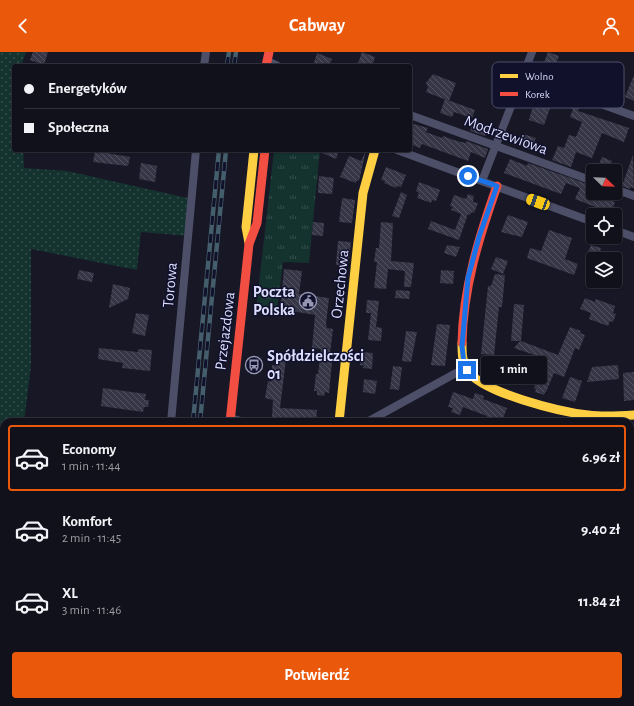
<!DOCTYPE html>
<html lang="pl">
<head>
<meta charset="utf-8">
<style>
	body { margin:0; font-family:"Alegreya Sans",sans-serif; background:#1e1f29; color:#f1f3f6; height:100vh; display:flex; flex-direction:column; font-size:15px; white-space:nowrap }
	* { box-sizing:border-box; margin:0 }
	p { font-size:13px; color:#9c9da3 }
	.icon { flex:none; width:22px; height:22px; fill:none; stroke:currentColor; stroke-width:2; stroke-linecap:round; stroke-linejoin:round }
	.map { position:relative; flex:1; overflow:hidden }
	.details { position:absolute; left:0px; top:366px; width:634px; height:288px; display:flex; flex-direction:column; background:#11111c; border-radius:12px 12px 0 0; box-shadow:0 1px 3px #0004,0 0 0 1px #30313b }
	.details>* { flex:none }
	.top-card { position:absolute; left:12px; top:12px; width:400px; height:88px; border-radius:4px; box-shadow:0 1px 3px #0004,0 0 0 1px #30313b; display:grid; align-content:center; height:88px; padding:0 12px; background:#11111c }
	.needle { width:26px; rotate:113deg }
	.buttons { position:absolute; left:586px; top:112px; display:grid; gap:8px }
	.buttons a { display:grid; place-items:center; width:36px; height:36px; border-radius:4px; background:#11111c; box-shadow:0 1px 3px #0004,0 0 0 1px #30313b; font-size:20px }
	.end { position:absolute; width:18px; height:18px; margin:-9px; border:5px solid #1a73e8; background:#fff; box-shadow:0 0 0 2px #fff }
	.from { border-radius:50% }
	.bubble { position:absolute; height:28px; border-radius:4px; background:#11111c; box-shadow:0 1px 3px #0004,0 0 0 1px #30313b; font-size:13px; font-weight:700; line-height:28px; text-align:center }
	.car { position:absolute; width:12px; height:24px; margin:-12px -6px; border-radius:5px; box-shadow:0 0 3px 1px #0007; background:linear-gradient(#f5c518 24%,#345 0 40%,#f5c518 0 76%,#345 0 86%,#f5c518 0) }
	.top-card b { display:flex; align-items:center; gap:14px; height:38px; font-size:15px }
	.top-card b+b { border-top:1px solid #30313b }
	.top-card i { width:10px; height:10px; background:#f1f3f6 }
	ul { padding:7px 0 0; list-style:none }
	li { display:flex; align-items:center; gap:12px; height:66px; margin:0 8px 6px; padding:0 4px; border:2px solid transparent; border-radius:4px }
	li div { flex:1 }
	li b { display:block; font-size:15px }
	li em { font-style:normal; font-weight:700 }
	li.active { border-color:#ea580c }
	li>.icon { width:36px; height:36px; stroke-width:1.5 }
	.action { display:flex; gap:8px; margin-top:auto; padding:8px 12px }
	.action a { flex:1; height:46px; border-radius:4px; background:#ea580c; color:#fff; font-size:16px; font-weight:700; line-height:46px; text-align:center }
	header { display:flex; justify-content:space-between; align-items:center; height:52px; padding:0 12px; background:#ea580c; color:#fff; font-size:18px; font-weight:700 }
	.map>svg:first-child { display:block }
	.grass { fill:url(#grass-dots) }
	.park { fill:url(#park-tufts) }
	.building { fill:url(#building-back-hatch) }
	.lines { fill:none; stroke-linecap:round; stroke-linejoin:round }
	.street { stroke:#4c4f67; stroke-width:8 }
	.slow { stroke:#ffcf43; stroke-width:9 }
	.jam { stroke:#f24e42; stroke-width:9 }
	.rail-casing { stroke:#445e6c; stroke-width:4.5 }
	.rail { stroke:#11112c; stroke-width:3; stroke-dasharray:9; stroke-linecap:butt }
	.route { stroke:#1a73e8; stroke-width:5 }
	.labels { text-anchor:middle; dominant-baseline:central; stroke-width:3; stroke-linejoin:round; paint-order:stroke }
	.street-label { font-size:16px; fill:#dcdeff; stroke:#11112c }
	.poi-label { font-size:16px; font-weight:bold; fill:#dcdeff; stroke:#11112c; text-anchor:end }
	.key { fill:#11112c; stroke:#4e4e6b; stroke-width:1 }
	.key-label { font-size:11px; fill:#dcdeff }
</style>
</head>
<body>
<header><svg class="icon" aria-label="back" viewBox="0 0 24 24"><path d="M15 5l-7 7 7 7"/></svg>Cabway<svg class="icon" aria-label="person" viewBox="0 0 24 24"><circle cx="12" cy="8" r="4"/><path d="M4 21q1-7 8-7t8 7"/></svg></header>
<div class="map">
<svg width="634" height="654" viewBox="0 0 634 654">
	<defs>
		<pattern id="grass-dots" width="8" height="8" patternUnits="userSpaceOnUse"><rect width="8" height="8" fill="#14332f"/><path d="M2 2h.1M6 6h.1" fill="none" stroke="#36504e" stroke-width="1.8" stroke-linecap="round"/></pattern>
		<pattern id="park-tufts" width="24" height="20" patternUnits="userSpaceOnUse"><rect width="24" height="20" fill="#14332f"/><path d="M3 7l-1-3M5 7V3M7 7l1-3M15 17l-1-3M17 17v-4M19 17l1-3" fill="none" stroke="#36504e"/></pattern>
		<pattern id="building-back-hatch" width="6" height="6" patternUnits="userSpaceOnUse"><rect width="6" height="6" fill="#363647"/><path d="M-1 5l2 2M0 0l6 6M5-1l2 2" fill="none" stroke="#525363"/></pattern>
	</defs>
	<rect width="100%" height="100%" fill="#171726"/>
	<path class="grass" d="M0 0H26L21 14H14V98H23L24 116 67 119 192 147 189 184 141 180 137 218 31 197V314L24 370H4V527L0 559Z"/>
	<path class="park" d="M274 98H320L309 211 283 210 277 258H256Z"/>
	<path class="building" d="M33 0H48L44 13 30 8Z
		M362 0 375 5 372 14H357Z
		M548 0 559 4 554 17 543 13Z
		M317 1 332 7 329 14H313Z
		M433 22 456 31 449 49 426 40 428 35 426 31Z
		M634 23V49L625 45Z
		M544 42 545 45 553 48 544 73 529 68 533 54 532 47Z
		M564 44 581 51 578 59 629 76 624 90 602 81 592 106 576 100 571 115 552 108 558 94 564 96 569 83 576 85 582 70 570 65 573 57 561 53Z
		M445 47 475 58 472 66 454 60 452 65 440 61Z
		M474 68 489 74 485 84 470 79Z
		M410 71 428 76 426 80 442 86 443 84 457 89 466 91V89L488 97 485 106 471 100 468 109 422 92 420 96 410 92Z
		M523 82 536 86 531 98 519 93Z
		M315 98H339L336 107Z
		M366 98 359 129 357 128 356 131 340 125 349 104 361 109Z
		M95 99 130 105 128 114 93 110Z
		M633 103 634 136 631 135 630 137 622 134Z
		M602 105 612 109 608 119H596Z
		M510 107 527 114 528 111 593 134V141H600L613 146 612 149 615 150 611 161 575 147 580 136 566 131 561 142 504 121Z
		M141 111 157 114 155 130 139 127Z
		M386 115 406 123 401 135 397 134 396 136 384 131 385 129 381 128Z
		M319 124 334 126 332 142 318 141Z
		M419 130 440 138 436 149 432 148 431 151 417 146 419 141 416 139Z
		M401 140 407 143 399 166 392 164Z
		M468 142 474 144 473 150 478 151 474 161 472 160 470 163 468 162 459 188 428 177 431 169 455 178 461 162 451 158 453 155 450 154 454 143 466 147Z
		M342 146 355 148 352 171 339 170Z
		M508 163 528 170 522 185 501 180Z
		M313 170 324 171 323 184 312 183Z
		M381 170 393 171 391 209 414 211 411 235H404L405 219 388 217 386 237 374 236 377 210H374L376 196H379Z
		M549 178 572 186 565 207 578 212 574 223 527 206 530 196 541 199Z
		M338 189 351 190 348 214 336 213Z
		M447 193 460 195 456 205 444 201Z
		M591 193 601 196 598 207H585Z
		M496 205 508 209 503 222 491 217Z
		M284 217 302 219 299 242 329 246 326 272 327 276 333 277 329 310H332L329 341 325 340 324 344 317 343V339H314L316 322H318L321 297 312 296 315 263 280 257Z
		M79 218 94 221 92 230 77 227Z
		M441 218 454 219 453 232 440 231Z
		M495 222 505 223 502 255H499L494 303 481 302 488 234H491Z
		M113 232 130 236 128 247 109 256Z
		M396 238 410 239 409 247 395 246Z
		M585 246 595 250 596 247 615 254 613 261 616 262 613 270 610 269 608 274 589 267 591 261 580 257Z
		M367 248 379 249 376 275 382 276 381 289 368 288 371 261H366Z
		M514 252 524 253 521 289 558 303 570 275 581 279 580 281 585 283 579 298 575 296 564 325 554 321 546 340H545L544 343 535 340 536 337 534 336 543 306 514 296 520 289H511Z
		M136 261 149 263 145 284 132 281Z
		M437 272 450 273 445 314 431 313Z
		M406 279 417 280 411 310 402 309Z
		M99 296 138 300V297L152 298 150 319 122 316 123 311 98 307Z
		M361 300 373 301 372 317 363 316 364 314 360 313Z
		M275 306 286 307 280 356 317 358 316 370 296 368V366L281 365V366L272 365 273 348 265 346 268 329 271 330 272 313H275Z
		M511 311 525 316 519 332 505 328Z
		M618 313 619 327 587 330 592 315Z
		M393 314 402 315 399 338 390 337Z
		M634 320V348L624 349 623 321Z
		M570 325 582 329 575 350 562 346Z
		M364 327 377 329 375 342 363 340Z
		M103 336 146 342 145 348H149L148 355H144L143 360 101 354Z
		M453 340 473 347 475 341 484 344 483 347 507 356 502 369 498 367 497 370H485L487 364 463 355 460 363 451 360 453 356 448 355Z"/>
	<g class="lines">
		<path class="street" d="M268 9 278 14
			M204 14 206 0
			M524 24 634 64
			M410 63 593 129
			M397 98 593 170
			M482 129 532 0
			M615 137 634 144
			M615 178 634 185
			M230 366 245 370
			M171 370 196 98
			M367 370 456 321 467 318
			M630 515 634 504
			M630 528 634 530
			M630 570 634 571
			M144 650 145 654"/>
		<path class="slow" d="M249 191 246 175 254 98
			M462 291C462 300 462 310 467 318 482 341 561 360 588 363 603 365 619 364 634 363
			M339 370 363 141 375 98
			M204 654 205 650"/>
		<path class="jam" d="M266 14 269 0
			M462 291C463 236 479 185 497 134
			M230 370 249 192 257 171 265 98"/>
		<g class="rail-casing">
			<path id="rail" d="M227 14 229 0
				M234 14 236 0
				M193 370 219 98
				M200 370 226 98
				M166 654V650
				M172 654 173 650"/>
		</g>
		<use href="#rail" class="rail"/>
	</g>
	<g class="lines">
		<path class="route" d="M467 318 464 312 462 294 468 226 479 185 497 134 468 124"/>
	</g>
	<defs>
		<g id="civic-ring" transform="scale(0.9)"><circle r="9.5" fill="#11112c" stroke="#9798b3" stroke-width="1.5"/><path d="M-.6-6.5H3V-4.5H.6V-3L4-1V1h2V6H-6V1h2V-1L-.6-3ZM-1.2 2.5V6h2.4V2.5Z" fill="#9798b3"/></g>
		<g id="bus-ring" transform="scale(0.9)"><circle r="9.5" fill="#11112c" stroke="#9798b3" stroke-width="1.5"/><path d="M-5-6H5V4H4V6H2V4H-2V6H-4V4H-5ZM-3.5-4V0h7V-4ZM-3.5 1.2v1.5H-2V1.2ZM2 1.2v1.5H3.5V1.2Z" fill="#9798b3"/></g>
	</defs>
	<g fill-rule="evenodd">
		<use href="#civic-ring" x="308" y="249"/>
		<use href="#bus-ring" x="254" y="313"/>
	</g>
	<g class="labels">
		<g class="street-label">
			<text transform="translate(506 83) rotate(20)">Modrzewiowa</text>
			<text transform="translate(340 232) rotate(-84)">Orzechowa</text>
			<text transform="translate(170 233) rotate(-85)">Torowa</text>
			<text transform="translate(225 279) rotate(-83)">Przejazdowa</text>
		</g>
		<g class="poi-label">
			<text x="295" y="240">Poczta<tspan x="295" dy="18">Polska</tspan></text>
			<text x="267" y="304" text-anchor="start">Spółdzielczości<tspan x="267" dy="18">01</tspan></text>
		</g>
	</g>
	<rect x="492" y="10" width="132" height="46" rx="6" class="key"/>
	<rect x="500" y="22" width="18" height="4" fill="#ffcf43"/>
	<rect x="500" y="40" width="18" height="4" fill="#f24e42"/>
	<g class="key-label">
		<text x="525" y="28">Wolno</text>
		<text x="525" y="46">Korek</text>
	</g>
</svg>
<div class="buttons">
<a><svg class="needle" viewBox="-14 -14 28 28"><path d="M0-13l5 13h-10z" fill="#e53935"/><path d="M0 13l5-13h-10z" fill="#9c9da3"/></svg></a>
<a><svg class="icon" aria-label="locate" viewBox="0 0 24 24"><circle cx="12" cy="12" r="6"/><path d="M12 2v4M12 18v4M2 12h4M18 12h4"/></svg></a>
<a><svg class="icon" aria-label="layers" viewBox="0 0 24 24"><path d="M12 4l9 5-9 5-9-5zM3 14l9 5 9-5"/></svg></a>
</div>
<i class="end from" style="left:468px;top:124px"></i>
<i class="end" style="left:467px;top:318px"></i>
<div class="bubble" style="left:481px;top:304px;width:66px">1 min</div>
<i class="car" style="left:538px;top:150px;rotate:290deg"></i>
<div class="top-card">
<b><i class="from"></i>Energetyków</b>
<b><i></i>Społeczna</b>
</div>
<section class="details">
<ul>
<li class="active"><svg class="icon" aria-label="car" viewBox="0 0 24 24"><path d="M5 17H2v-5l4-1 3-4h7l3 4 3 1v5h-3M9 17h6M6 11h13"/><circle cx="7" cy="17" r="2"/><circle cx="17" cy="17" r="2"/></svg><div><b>Economy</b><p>1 min · 11:44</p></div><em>6.96 zł</em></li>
<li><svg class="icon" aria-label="car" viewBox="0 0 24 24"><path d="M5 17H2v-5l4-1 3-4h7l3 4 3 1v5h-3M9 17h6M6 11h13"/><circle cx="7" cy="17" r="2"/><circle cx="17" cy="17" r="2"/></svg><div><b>Komfort</b><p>2 min · 11:45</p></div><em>9.40 zł</em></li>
<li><svg class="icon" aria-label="car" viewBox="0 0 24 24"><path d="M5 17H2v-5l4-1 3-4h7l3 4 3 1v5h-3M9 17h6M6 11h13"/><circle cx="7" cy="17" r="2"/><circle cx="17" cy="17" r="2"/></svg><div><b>XL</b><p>3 min · 11:46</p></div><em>11.84 zł</em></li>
</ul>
<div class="action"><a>Potwierdź</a></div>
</section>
</div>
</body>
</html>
